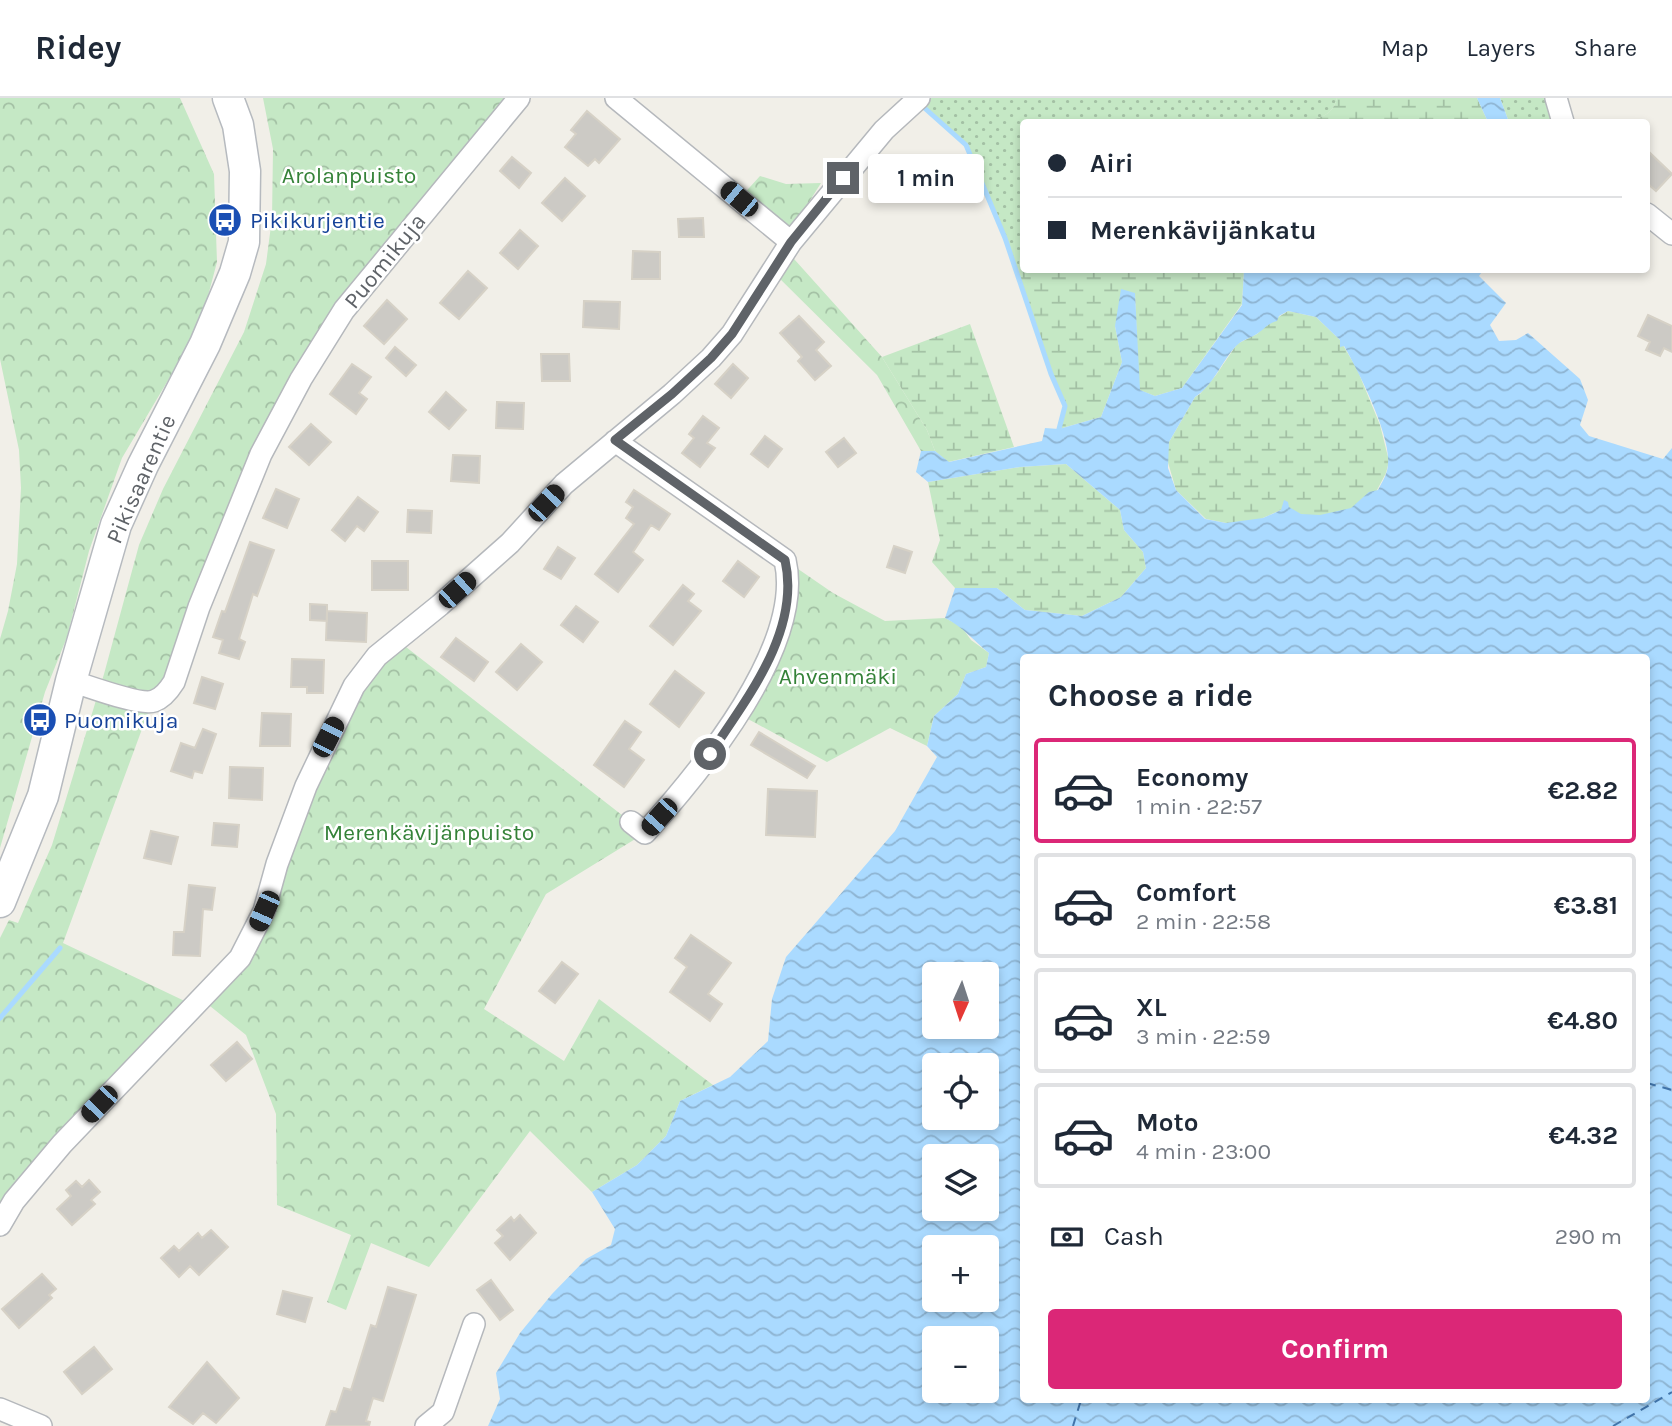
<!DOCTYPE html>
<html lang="en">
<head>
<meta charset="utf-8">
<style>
	body { margin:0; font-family:Karla,sans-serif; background:#f6f6f7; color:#1f2937; height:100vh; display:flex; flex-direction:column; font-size:26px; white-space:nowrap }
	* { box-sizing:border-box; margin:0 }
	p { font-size:23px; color:#747a83 }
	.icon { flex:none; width:38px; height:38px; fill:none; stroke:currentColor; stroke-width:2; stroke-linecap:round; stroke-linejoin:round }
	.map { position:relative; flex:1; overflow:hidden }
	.side { position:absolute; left:1020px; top:556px; width:630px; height:749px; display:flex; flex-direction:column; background:#fff; border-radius:7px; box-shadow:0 4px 10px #0003 }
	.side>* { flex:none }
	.guide { position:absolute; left:1020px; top:21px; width:630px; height:154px; border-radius:7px; box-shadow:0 4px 10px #0003; display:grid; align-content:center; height:154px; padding:0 28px; background:#fff }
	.needle { width:46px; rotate:183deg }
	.fabs { position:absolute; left:922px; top:864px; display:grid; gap:14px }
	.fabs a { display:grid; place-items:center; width:77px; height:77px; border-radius:7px; background:#fff; box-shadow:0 4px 10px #0003; font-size:35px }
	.end { position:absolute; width:32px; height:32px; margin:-16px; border:9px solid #5f6368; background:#fff; box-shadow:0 0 0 4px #fff }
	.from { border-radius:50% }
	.bubble { position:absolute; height:49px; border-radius:7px; background:#fff; box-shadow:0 4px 10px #0003; font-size:23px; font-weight:700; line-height:49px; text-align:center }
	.car { position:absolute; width:21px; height:42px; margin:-21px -10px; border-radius:9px; box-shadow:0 0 5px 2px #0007; background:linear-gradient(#222 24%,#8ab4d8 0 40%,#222 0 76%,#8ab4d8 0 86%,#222 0) }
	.guide b { display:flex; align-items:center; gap:24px; height:66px; font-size:26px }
	.guide b+b { border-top:2px solid #e0e1e3 }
	.guide i { width:18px; height:18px; background:#1f2937 }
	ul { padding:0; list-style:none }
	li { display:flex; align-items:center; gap:21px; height:105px; margin:0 14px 10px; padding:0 14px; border:4px solid #e0e1e3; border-radius:7px }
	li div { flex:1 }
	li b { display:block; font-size:26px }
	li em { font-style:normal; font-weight:700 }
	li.active { border-color:#db2777 }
	li>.icon { width:63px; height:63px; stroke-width:1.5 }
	h2 { padding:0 28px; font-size:32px; line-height:84px }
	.pay { display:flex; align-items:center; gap:18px; height:77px; padding:0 28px; font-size:26px }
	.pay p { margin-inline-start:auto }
	.action { display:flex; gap:14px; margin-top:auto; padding:14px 28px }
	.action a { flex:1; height:80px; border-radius:7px; background:#db2777; color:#fff; font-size:28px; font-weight:700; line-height:80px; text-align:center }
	header { display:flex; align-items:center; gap:42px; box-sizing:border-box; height:98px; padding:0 35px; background:#fff; border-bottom:2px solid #e0e1e3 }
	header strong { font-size:33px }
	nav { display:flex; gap:38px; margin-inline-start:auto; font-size:24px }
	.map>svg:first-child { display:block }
	.grass { fill:url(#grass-dots) }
	.forest { fill:url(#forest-crowns) }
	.wetland { fill:url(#wetland-marsh) }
	.water { fill:url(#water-waves); fill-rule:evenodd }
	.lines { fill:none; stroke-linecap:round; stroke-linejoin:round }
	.stream { stroke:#aadaff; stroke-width:5 }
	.ferry { stroke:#4174aa; stroke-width:2; stroke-dasharray:9 7; stroke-linecap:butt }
	.building { fill:#cccac5; stroke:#d6d1c6; stroke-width:2 }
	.street-casing { stroke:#b5b8bc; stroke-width:24 }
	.secondary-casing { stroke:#b6babf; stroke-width:33 }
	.street { stroke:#fff; stroke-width:21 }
	.secondary { stroke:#fff; stroke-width:30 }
	.route { stroke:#5f6368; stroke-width:9 }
	.labels { text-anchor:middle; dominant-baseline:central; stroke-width:5; stroke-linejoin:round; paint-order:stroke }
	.park-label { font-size:23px; fill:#348238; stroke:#fff }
	.transit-label { font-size:23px; fill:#164399; stroke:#fff; text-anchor:start }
	.street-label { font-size:23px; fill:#5f6368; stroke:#fff }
</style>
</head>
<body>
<header>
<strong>Ridey</strong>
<nav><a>Map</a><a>Layers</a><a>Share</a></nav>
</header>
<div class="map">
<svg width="1672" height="1328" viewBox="0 0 1672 1328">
	<defs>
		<pattern id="grass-dots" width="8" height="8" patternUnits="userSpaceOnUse" patternTransform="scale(1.75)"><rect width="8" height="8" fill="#c5e8c5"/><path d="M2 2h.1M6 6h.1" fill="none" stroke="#a3c0a4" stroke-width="1.8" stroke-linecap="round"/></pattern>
		<pattern id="forest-crowns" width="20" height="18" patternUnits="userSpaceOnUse" patternTransform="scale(1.75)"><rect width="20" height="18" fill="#c5e8c5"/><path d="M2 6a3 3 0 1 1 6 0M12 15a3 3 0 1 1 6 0" fill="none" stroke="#a3c0a4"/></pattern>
		<pattern id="wetland-marsh" width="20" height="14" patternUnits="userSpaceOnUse" patternTransform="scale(1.75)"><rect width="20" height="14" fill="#c5e8c5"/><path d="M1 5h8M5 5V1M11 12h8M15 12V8" fill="none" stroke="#a3c0a4"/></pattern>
		<pattern id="water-waves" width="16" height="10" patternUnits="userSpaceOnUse" patternTransform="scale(1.75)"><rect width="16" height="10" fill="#aadaff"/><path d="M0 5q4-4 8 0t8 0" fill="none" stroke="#8eb4d2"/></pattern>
	</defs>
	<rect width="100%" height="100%" fill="#f1efe8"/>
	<path class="grass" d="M919 0H1337C1332 22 1311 22 1292 24H1024V119L1018 179 1005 140 966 47 916 3Z
		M1500 0H1556L1563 24H1509Z"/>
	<path class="forest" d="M0 0H180L214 76 217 164 204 213 180 262 122 360 89 453 67 539 45 594 0 750V541L8 513 17 466 21 390 19 352 0 261Z
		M263 0H515L338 211 176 564 152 604 63 845 193 907 0 1127V840L9 822 18 825 52 747 104 576 139 447 163 391 244 234 266 166 272 120 273 51Z
		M760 78 786 86 821 85 792 131 739 101Z
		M786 152 882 259 927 332 935 353H921L877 277 772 173Z
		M785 462 833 495 885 523 945 520 961 528 971 542 989 555 986 569 966 576 958 596 934 618 927 648 890 630 827 664 737 615 772 553Z
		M397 542 645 735 546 796 484 911 564 963 599 901 713 987 680 1003 666 1038 637 1067 592 1094 530 1033 429 1169 371 1145 346 1212 327 1204 351 1137 277 1107 276 1016 246 937 200 900 240 860 328 639Z"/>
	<path class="wetland" d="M1337 0H1477L1488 24H1292C1310 22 1332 22 1337 0Z
		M1024 119V172H1244L1242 206 1182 290 1155 298 1139 292 1135 196 1115 228 1122 264 1101 319 1059 331 1065 308 1051 276 1018 179Z
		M1288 213 1316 219 1340 242 1357 271 1380 327 1389 363 1386 375 1376 394 1342 417 1314 419 1281 412 1256 423 1226 425 1206 421 1176 392 1167 361 1169 344 1195 299 1200 296 1216 277 1237 246 1257 236 1266 227Z
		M970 226 1014 349 948 364 935 353 927 332 882 259Z
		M1066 366 1120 412 1124 432 1143 454 1146 470 1121 499 1082 518 1025 512 997 490H955L932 464 940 442 928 384 1020 369Z"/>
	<path class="water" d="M1477 0H1500L1509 24H1488Z
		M1244 172H1483L1479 178 1506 205 1490 227 1499 243 1516 242 1528 235 1580 281 1588 302 1580 327 1589 338 1663 361 1672 350V1328H488L500 1301 496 1275 520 1235 552 1196 586 1161 611 1147 615 1131 592 1094 637 1067 666 1038 680 1003 730 979 768 943 772 901 786 859 895 733 937 659 927 648 934 618 958 596 966 576 986 569 989 555C974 543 963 529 945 520L955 490H997L1025 512 1082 518 1121 499 1146 470 1143 454 1124 432 1120 412 1066 366 1020 369 928 384 916 374 921 353H935L949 364 1042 343 1045 330 1059 331 1101 319 1122 264 1115 228 1121 191 1135 195 1140 292 1155 298 1182 290 1242 207ZM1288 213 1316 219 1340 242V249L1344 248C1359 274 1391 338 1388 366 1388 375 1382 384 1378 392L1369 394 1351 410 1320 417 1301 416 1289 409 1288 404 1284 402 1281 412 1263 420 1226 425 1205 421 1176 392 1168 370 1169 344 1195 299C1213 288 1222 263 1236 248 1242 242 1248 241 1255 237 1264 232 1268 225 1277 223L1279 218ZM1024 560H1647V1302H1024ZM934 877H987V929H934ZM934 968H987V1020H934ZM934 1059H987V1111H934ZM934 1150H987V1202H934ZM934 1241H987V1293H934Z"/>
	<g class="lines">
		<path class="stream" d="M920 6 966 47 1005 140 1051 276 1065 308 1059 331
			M0 920 60 850"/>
		<path class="ferry" d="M1647 985 1672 992
			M1073 1328 1081 1302
			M1613 1328 1672 1294"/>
	</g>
	<path class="building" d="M587 13 620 41 599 65 595 61 588 68 565 49 576 36 571 32Z
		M1647 52 1672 76 1656 93 1647 85Z
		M512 59 531 75 519 90 500 73Z
		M565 80 585 98 562 123 542 105Z
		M703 120 704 139H679L678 121Z
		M520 132 538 148 518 171 500 155Z
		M633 153 660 154V181H632Z
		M468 173 487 190 459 221 440 205Z
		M387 202 407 221 384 246 364 228Z
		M584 203 620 204 619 231 583 229Z
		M1648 217 1672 228V254L1664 250 1660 258 1646 252 1650 244 1638 238Z
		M799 218 824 244 816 252 831 268 815 282 798 263 802 259 780 235Z
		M395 249 416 267 406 278 386 260Z
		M541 256H569L570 283H542Z
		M352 266 371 279 359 295 367 301 356 316 330 296Z
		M733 266 748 280 731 300 715 286Z
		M446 294 466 312 449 331 429 314Z
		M497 304 524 305 523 331 496 330Z
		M703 318 719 330 707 345 715 350 700 369 682 355 694 340 689 336Z
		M311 326 331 344 309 367 289 349Z
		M765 338 782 351 768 369 751 356Z
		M844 340 856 355 838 369 826 354Z
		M453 357 480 358 479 385 451 383Z
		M276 391 299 401 287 430 263 420Z
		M634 392 670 416 659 432 651 427 633 454 643 462 618 494 595 476 634 426 626 420 633 409 626 404Z
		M358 399 378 414 364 433 357 428 345 443 332 432Z
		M408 412 432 413 431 435 407 434Z
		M250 444 274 452 257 498 253 496 239 541 245 544 239 561 219 555 223 542 213 539 222 513 225 514Z
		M894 448 912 454 905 475 887 469Z
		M558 449 575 460 561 481 544 471Z
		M372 463H408V492H372Z
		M738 463 759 479 744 499 723 483Z
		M683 487 694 496 688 503 701 513 673 547 650 528Z
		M310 506 327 507V523L310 522Z
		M576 508 598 524 583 544 561 527Z
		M327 513 367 515 366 544 326 542Z
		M456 540 488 564 474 583 441 559Z
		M521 546 542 564 517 592 496 574Z
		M292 561 324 562 323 595H307V589H291Z
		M675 573 704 595 679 629 650 606Z
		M202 579 223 586 215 611 194 605Z
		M262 615 291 616 290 648H260Z
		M625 623 641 634 629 651 644 662 624 689 594 667Z
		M203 631 216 636 202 675 194 673 192 680 171 673 181 645 195 650Z
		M759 634 815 668 807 680 751 647Z
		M230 669 263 670 262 702 229 700Z
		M768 691 817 693 815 739 766 737Z
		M214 725 239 727 237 749 212 747Z
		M151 733 178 739 171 766 144 760Z
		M189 787 215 790 212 812 203 811 200 858 173 857 174 834H184Z
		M691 837 731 865 708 896 722 906 710 923 670 894 687 869 675 860Z
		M562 864 578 876 555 905 539 893Z
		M237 944 252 961 226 983 211 967Z
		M89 1082 100 1094 91 1102 95 1106 72 1127 57 1111 71 1098 66 1092 76 1083 82 1089Z
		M520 1117 536 1135 510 1162 495 1145 503 1138 497 1132 511 1119 514 1123Z
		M211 1132 228 1149 199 1177 190 1168 179 1179 161 1160 174 1148 179 1153 198 1135 202 1140Z
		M42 1176 56 1191 49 1197 52 1200 19 1230 2 1211Z
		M491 1182 513 1212 500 1222 477 1192Z
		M388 1189 416 1197 383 1303 373 1300 366 1323 370 1324 369 1328H326L331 1313 336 1314 344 1290 351 1292 371 1227 376 1229Z
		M283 1193 312 1200 305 1224 277 1216Z
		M94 1249 112 1271 82 1296 64 1274Z
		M207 1264 239 1300 216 1325 203 1315 193 1326 169 1309Z"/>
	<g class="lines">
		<g class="street-casing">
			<path id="street" d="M616 0 791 144
				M1556 0 1563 24
				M1647 116 1672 136
				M615 343 785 462C805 548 700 674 645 735L631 724
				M71 583C88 588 140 608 154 603 163 600 169 592 174 584L199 509 261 356 301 281 344 212 519 0
				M0 1127 14 1103 62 1046 240 860 264 813 277 766 306 688 354 588 377 558 440 507 510 445 564 386 672 296 711 260 732 236 791 144 884 32 919 0
				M0 1311 41 1328
				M426 1328 443 1314 474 1226"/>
		</g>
		<g class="secondary-casing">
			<path id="secondary" d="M0 804 43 698 71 583 116 427 143 367 205 246 235 175 244 144 245 73 238 27 228 0"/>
		</g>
		<use href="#street" class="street"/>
		<use href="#secondary" class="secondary"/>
	</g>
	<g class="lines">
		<path class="route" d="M710 656C747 600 801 533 785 462L615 342 672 296 711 260 732 236 791 144 843 80"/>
	</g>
	<defs>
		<g id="bus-disc" transform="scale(1.75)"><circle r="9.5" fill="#1a4fb4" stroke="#fff"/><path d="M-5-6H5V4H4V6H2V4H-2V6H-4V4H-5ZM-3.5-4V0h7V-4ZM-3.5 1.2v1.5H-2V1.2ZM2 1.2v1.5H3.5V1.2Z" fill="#fff"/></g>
	</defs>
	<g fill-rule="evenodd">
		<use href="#bus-disc" x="225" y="122"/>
		<use href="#bus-disc" x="40" y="622"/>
	</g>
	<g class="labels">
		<g class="park-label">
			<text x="349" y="77">Arolanpuisto</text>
			<text x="838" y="578">Ahvenmäki</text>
			<text x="429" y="734">Merenkävijänpuisto</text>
		</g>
		<g class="transit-label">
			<text x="250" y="122">Pikikurjentie</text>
			<text x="64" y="622">Puomikuja</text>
		</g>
		<g class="street-label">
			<text transform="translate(385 163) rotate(-51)">Puomikuja</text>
			<text transform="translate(141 381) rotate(-66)">Pikisaarentie</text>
		</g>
	</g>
</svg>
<div class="fabs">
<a><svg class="needle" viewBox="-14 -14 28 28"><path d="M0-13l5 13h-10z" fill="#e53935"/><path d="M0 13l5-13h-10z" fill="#747a83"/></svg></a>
<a><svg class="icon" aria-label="locate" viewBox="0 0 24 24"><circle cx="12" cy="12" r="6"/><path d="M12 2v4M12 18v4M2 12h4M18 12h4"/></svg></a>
<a><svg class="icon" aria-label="layers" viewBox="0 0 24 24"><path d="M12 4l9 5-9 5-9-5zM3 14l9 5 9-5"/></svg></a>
<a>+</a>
<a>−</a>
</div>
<i class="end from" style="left:710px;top:656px"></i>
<i class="end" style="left:843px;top:80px"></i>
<div class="bubble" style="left:868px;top:56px;width:116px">1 min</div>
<i class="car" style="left:739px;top:101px;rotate:310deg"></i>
<i class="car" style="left:546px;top:405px;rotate:43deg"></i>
<i class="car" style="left:457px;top:492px;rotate:48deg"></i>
<i class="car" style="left:328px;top:639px;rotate:27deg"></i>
<i class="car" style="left:659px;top:719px;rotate:222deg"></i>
<i class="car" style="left:264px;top:813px;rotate:204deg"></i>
<i class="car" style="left:99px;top:1006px;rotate:224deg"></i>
<div class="guide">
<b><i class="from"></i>Airi</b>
<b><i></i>Merenkävijänkatu</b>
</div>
<section class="side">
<h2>Choose a ride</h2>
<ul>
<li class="active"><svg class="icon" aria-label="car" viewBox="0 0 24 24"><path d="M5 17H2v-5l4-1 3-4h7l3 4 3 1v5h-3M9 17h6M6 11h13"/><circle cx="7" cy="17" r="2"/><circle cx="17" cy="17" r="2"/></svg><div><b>Economy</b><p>1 min · 22:57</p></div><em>€2.82</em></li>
<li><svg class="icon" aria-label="car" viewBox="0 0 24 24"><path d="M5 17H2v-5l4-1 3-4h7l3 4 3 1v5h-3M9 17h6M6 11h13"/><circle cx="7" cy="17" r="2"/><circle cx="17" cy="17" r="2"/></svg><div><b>Comfort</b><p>2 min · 22:58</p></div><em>€3.81</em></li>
<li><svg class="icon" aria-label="car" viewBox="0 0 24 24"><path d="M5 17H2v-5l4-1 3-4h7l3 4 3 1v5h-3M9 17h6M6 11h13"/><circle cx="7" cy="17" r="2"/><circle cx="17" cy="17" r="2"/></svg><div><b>XL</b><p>3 min · 22:59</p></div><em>€4.80</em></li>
<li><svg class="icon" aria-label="car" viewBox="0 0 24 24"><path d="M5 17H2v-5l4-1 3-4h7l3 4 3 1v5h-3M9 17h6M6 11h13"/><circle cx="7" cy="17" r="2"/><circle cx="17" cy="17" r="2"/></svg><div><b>Moto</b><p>4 min · 23:00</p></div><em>€4.32</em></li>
</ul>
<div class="pay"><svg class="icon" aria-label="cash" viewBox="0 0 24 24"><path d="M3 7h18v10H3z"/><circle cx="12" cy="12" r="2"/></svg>Cash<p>290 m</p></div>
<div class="action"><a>Confirm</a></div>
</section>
</div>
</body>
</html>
